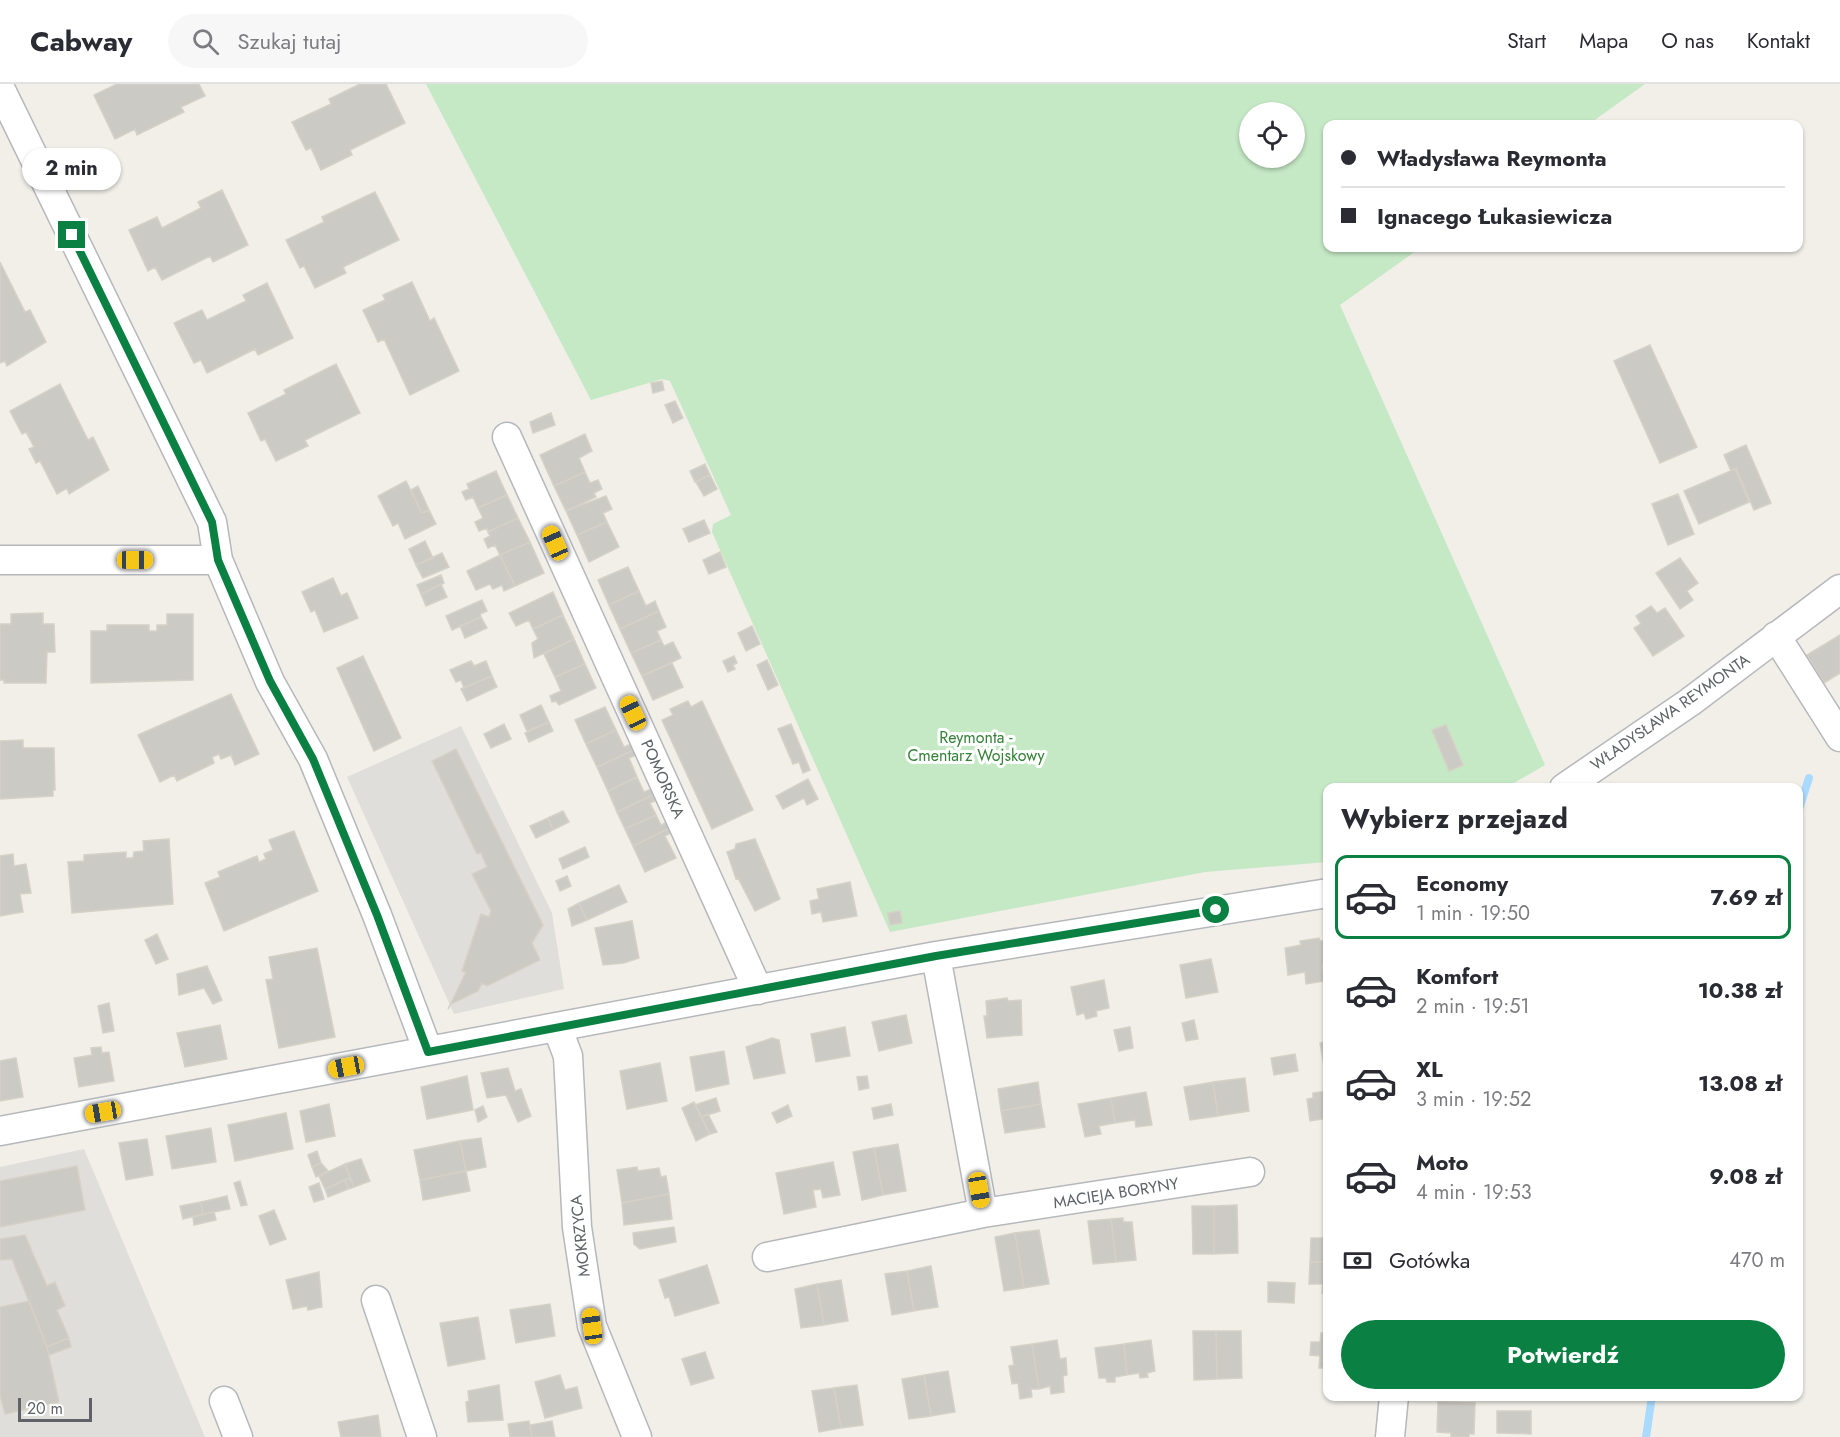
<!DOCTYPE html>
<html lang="pl">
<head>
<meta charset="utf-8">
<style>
	body { margin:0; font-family:Jost,sans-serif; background:#f7f7f7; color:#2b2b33; height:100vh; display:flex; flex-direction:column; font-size:22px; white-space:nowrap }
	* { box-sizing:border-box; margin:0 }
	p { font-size:20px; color:#7c7c81 }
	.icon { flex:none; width:33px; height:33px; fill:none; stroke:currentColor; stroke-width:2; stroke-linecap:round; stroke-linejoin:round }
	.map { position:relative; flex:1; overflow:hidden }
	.side { position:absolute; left:1323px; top:699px; width:480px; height:618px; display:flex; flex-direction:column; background:#fff; border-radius:12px; box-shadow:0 2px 4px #0004 }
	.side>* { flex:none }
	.guide { position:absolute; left:1323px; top:36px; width:480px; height:132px; border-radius:12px; box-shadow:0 2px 4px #0004; display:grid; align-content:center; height:132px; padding:0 18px; background:#fff }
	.fabs { position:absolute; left:1239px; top:18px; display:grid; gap:12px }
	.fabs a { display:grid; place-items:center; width:66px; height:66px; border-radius:50%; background:#fff; box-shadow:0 2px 4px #0004; font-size:30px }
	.scale { position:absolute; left:18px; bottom:15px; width:74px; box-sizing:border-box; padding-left:6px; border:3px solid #5f6368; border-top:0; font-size:16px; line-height:21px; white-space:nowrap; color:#5f6368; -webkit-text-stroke:4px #fff; paint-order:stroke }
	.end { position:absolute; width:27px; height:27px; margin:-14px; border:8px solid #0b8043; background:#fff; box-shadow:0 0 0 3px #fff }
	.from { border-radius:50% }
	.bubble { position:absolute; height:42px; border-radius:21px; background:#fff; box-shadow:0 2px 4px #0004; font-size:20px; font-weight:700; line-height:42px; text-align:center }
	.car { position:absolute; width:18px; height:36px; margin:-18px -9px; border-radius:8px; box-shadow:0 0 4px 2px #0007; background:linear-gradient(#f5c518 24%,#345 0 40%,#f5c518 0 76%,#345 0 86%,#f5c518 0) }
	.guide b { display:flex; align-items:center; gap:21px; height:57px; font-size:22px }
	.guide b+b { border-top:2px solid #e1e1e2 }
	.guide i { width:15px; height:15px; background:#2b2b33 }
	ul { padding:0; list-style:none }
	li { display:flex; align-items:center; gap:18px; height:84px; margin:0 12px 9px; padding:0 6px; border:3px solid transparent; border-radius:12px }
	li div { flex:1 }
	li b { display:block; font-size:22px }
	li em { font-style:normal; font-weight:700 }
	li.current { border-color:#0b8043 }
	li>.icon { width:54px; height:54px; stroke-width:1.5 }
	h2 { padding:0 18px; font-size:27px; line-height:72px }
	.pay { display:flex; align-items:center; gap:15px; height:66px; padding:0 18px; font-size:22px }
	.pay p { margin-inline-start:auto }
	.button { display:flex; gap:12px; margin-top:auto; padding:12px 18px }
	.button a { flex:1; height:69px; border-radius:36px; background:#0b8043; color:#fff; font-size:24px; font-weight:700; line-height:69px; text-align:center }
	header { display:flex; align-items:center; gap:36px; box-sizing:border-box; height:84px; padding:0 30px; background:#fff; border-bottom:2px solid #e1e1e2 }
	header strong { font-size:28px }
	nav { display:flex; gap:33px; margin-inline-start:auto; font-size:21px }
	.search { width:420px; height:54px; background:#f7f7f7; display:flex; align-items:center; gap:15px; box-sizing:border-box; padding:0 21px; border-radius:33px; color:#7c7c81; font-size:22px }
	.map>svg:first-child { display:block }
	.industrial { fill:#e0deda }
	.green { fill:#c5e8c5; fill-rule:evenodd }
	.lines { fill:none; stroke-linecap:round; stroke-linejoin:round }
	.stream { stroke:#aadaff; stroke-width:8 }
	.building { fill:#cccac5; stroke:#d6d1c6; stroke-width:1.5 }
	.minor-casing { stroke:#b5b8bc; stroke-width:31 }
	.minor { stroke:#fff; stroke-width:28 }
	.route { stroke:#0b8043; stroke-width:8 }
	.labels { text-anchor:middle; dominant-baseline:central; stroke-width:6; stroke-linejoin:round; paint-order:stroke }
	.street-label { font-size:16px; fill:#5f6368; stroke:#fff }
	.park-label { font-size:16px; fill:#348238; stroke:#fff }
</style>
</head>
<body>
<header>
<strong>Cabway</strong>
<div class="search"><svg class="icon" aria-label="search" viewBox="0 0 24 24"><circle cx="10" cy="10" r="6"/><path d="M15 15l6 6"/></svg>Szukaj tutaj</div>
<nav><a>Start</a><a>Mapa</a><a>O nas</a><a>Kontakt</a></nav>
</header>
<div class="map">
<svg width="1840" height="1353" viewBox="0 0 1840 1353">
	<rect width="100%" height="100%" fill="#f1efe8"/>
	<path class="industrial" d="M461 642 552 829 564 905 454 930 347 693Z
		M84 1065 205 1353H0V1083Z"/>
	<path class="green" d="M426 0H1645L1589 40H1328V164H1420L1340 221 1545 681 1507 703 1328 704 1327 778 1205 788 890 848 712 448 713 440 731 431 670 297 662 295 591 316ZM1250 28H1294V74H1250Z"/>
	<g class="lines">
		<path class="stream" d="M1798 728 1809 694
			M1646 1353 1652 1312"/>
	</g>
	<path class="building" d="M117 0H199L205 12 181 23 184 28 137 51 135 45 115 55 94 11Z
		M360 0H386L405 39 350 66 352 71 321 86 311 64 306 66 292 38 331 20 329 15Z
		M222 106 248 161 213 178 210 172 162 196 155 183 148 187 129 146 157 133 162 144 201 124 198 118Z
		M375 108 399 156 343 183 346 189 315 204 304 182 300 184 286 156 324 138 322 133Z
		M0 178 25 228 30 226 46 258 7 282 5 277 0 279Z
		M412 198 430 237 434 234 459 287 410 311 384 255 378 258 363 226 385 216 383 211Z
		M267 199 293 254 258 271 255 265 207 289 201 276 194 279 174 239 202 226 207 236 246 217 243 211Z
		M1650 261 1697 363 1660 379 1614 277Z
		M336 280 360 329 305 356 308 362 276 377 265 355 261 357 248 329 286 310 284 306Z
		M662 297 664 306 653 309 651 299Z
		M60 300 88 356 93 353 109 386 69 410 67 404 57 410 40 377 36 379 29 365 34 363 26 348 22 350 10 327Z
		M675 317 683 334 673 339 665 321Z
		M551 329 555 341 533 349 530 338Z
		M585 350 592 367 579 374 585 388 554 402 540 371Z
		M1746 361 1771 419 1754 426 1736 384 1731 387 1724 371Z
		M705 380 710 391 695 398 690 387Z
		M1735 385 1749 418 1699 440 1684 407Z
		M496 387 507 411 478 424 473 413 466 416 462 408 469 405 467 400Z
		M585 388 590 399 598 396 602 405 594 409 596 413 566 427 554 402Z
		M710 391 717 405 704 412 696 398Z
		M406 397 422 429 429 426 436 440 405 455 398 439 393 442 378 412Z
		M418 402 429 426 422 429 411 406Z
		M1678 410 1694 450 1668 461 1652 420Z
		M507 411 518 434 488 448 487 444 479 447 475 438 483 434 478 424Z
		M606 412 612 425 603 429 607 438 577 451 566 427Z
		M518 434 530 458 500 471 495 461 488 464 484 455 490 452 488 448Z
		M704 436 710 449 689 458 683 445Z
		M607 438 619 463 589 478 577 451Z
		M425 457 433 474 416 481 409 465Z
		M530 458 544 489 515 502 500 471Z
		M720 468 726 483 709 490 703 476Z
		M442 469 449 483 423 494 416 481Z
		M500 471 515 502 504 507 502 501 493 505 490 500 476 506 467 487Z
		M1680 474 1698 499 1687 507 1693 516 1680 525 1656 489Z
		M628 483 639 507 609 521 598 496Z
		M441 491 444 499 421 510 417 501Z
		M333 494 341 512 347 509 358 534 324 548 315 526 311 528 302 508Z
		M441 500 447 513 426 522 421 510Z
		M639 507 646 522 655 517 659 527 620 545 609 521Z
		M553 508 563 531 533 545 529 536 516 542 509 529Z
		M482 516 487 527 480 530 481 533 452 546 446 532Z
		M1651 522 1657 529 1665 524 1684 552 1653 572 1634 544 1641 540 1636 532Z
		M659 527 666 543 657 547 661 556 631 569 620 545Z
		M43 529V540H54L55 568H47L46 599H4V596H0V540H11V530Z
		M167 530H193V596L91 599V547H107V541H149V547H157V541H167Z
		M563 531 574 555 534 574 532 559 538 555 533 545Z
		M481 533 487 544 465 554 460 542Z
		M752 542 760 560 746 567 738 549Z
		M1840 551V589L1824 599 1807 571Z
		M574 555 585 580 555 593 544 570Z
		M661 556 664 562 673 558 681 574 642 592 631 569Z
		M363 572 401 654 374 667 337 584Z
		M734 572 737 579 733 581 735 585 728 588 723 577Z
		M767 576 778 601 768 606 757 581Z
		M471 577 474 582 486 577 492 592 464 604 461 596 456 598 450 586Z
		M672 579 683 603 653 616 642 592Z
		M585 580 596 604 559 621 556 617 552 618 550 612 561 607 555 593Z
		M492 592 497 603 467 617 461 605Z
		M231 610 259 670 235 681 231 671 221 675 219 670 212 673 214 679 177 697 174 691 160 698 138 651Z
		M688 617 691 623 702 617 753 726 712 745 662 636 673 631 670 625Z
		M541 621 549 638 527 647 520 631Z
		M605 623 616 646 586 660 575 636Z
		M549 638 553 647 529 658 525 649Z
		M504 640 511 655 491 664 484 650Z
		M791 640 810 686 803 689 799 678 793 680 778 645Z
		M1446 641 1463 681 1449 687 1432 646Z
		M616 646 624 663 634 659 636 665 597 683 586 660Z
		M23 656V664H54L55 706H53V712L0 715V657Z
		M456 665 543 841 532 859 540 876 487 902 482 899 478 907 451 920 448 925 466 888 462 887 481 830 489 833 491 827 472 790 487 783 481 769 477 770 432 677Z
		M636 665 639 670 629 674 637 693 608 707 597 683Z
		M637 693 644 708 654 704 657 709 617 728 608 707Z
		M808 695 818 715 807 721 804 714 783 725 776 712Z
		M657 709 659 715 650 719 656 731 625 745 617 728Z
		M563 727 569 738 553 746 548 734Z
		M656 731 661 741 669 737 672 743 633 762 625 745Z
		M548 734 553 746 536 754 530 742Z
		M672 743 674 747 665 752 676 774 645 788 633 762Z
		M294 747 318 807 224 847 205 799 220 793 218 788 257 772 259 778 266 775 264 770 273 766 269 756Z
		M169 755 173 820 72 829 68 778 84 777V771L126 768V774H133L134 768 144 767 143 757Z
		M755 755 780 815 755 827 738 794 736 795 727 768 735 765 736 760Z
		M585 763 589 773 563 785 559 775Z
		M13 770 14 782 26 780 31 809 20 810 23 828 0 832V772Z
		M567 792 571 802 560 807 556 797Z
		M850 798 857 832 823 838 821 828 812 830 810 817 819 815 817 805Z
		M619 801 627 818 587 836 579 819Z
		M579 819 587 836 572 842 568 825Z
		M900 827 902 839 890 841 888 829Z
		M632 837 639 874 624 879 603 881 595 844Z
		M157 850 168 875 156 880 145 856Z
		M1319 854 1320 857 1328 856V881H1322L1325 897 1306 900 1305 888 1288 891 1285 864 1301 861 1300 857Z
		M317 864 335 953 279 964 266 896 273 895 269 873Z
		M1211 875 1218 908 1186 914 1180 881Z
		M207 882 222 916 213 920 204 904 179 911 177 890Z
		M1104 896 1109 924 1096 927 1097 932 1086 935 1084 929 1077 931 1071 903Z
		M1007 914 1008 917 1021 916 1022 951 987 954 984 932H987L986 917Z
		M109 919 114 947 103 949 98 922Z
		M906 931 912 959 879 967 872 938Z
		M1194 936 1198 955 1186 957 1182 939Z
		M220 941 227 975 185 983 177 949Z
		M845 943 850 972 816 978 811 950Z
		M1130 943 1133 964 1119 967 1114 946Z
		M772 954 779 956 785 989 754 995 746 963Z
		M1328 957V987L1325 988 1320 959Z
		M101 963 102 969 109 968 114 997 79 1003 74 974 92 971 91 964Z
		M724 967 729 1000 696 1007 690 973Z
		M1295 970 1298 987 1274 991 1271 974Z
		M16 974 23 1013 0 1017V977Z
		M660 979 667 1017 627 1025 620 987Z
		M508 984 515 1007 521 1005 531 1032 518 1038 506 1011 487 1014 481 989Z
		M467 992 473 1026 427 1035 421 1003Z
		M867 992 869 1004 859 1006 857 993Z
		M1245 994 1249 1027 1218 1032 1213 998Z
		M1038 998 1041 1020 1001 1027 998 1005Z
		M1213 998 1218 1032 1190 1036 1184 1003Z
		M1328 1007V1034L1310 1037 1307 1015 1313 1014V1009Z
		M1146 1008 1152 1041 1136 1043 1135 1036 1115 1039 1111 1014Z
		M716 1014 720 1027 701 1033 695 1021Z
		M1111 1014 1115 1039 1099 1042 1101 1050 1085 1053 1078 1020Z
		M694 1018 710 1050 696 1057 682 1024Z
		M329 1020 335 1052 306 1058 300 1027Z
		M891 1020 893 1031 874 1035 872 1024Z
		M1041 1020 1045 1043 1005 1049 1001 1027Z
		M788 1021 792 1032 777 1039 772 1029Z
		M483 1022 487 1033 478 1038 475 1026Z
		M286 1029 293 1065 235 1077 228 1041Z
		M708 1030 717 1048 710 1050 701 1033Z
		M211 1044 216 1078 172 1085 166 1052Z
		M481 1054 486 1083 466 1087 460 1057Z
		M147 1055 153 1091 126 1096 119 1059Z
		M460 1057 466 1087 420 1096 414 1066Z
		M898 1060 906 1107 883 1111 874 1064Z
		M874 1064 883 1111 862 1116 853 1068Z
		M317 1067 321 1079 312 1083 308 1071Z
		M361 1075 370 1097 354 1103 345 1080Z
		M833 1078 840 1111 823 1114 821 1105 813 1106 816 1123 784 1130 776 1089Z
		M321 1079 328 1087 316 1093 312 1083Z
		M345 1080 350 1094 325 1105 319 1092Z
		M77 1082 85 1126 0 1143V1097Z
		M637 1083 638 1087 659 1084 661 1093 666 1092 669 1110 622 1119 617 1086Z
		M466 1087 470 1107 423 1116 420 1096Z
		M350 1094 354 1103 348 1105 345 1096Z
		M345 1096 348 1105 328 1113 325 1105Z
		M240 1097 247 1121 241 1122 234 1099Z
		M319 1099 324 1115 314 1118 309 1103Z
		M669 1110 672 1135 624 1141 622 1119Z
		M227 1112 230 1125 203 1130 201 1118Z
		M201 1118 203 1130 183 1135 180 1122Z
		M1237 1121 1238 1169 1214 1170V1122Z
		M1192 1122H1214V1170H1193Z
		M274 1126 286 1155 270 1161 259 1132Z
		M214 1128 216 1136 194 1141 193 1133Z
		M1123 1134V1138H1132L1136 1176 1116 1178 1111 1135Z
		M1111 1135 1116 1178 1093 1180 1088 1137Z
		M674 1143 676 1158 640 1165 634 1160 633 1149Z
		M1327 1144 1328 1178H1310L1311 1154H1326Z
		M1039 1146 1049 1200 1024 1204 1015 1149Z
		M1015 1149 1024 1204 1004 1207 995 1153Z
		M25 1151 47 1202 55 1198 65 1222 57 1226 69 1254 47 1263 12 1175 0 1176V1155Z
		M1310 1178H1328V1209H1322L1323 1200H1309Z
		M707 1181 719 1219 675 1232 669 1213 665 1214 659 1196Z
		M931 1182 938 1223 914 1227 907 1187Z
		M907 1187 914 1227 892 1231 885 1190Z
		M319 1188 322 1223 308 1226 307 1222 293 1225 286 1196Z
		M841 1196 848 1237 824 1241 817 1200Z
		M1268 1198 1295 1199 1294 1219 1268 1218Z
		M817 1200 824 1241 801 1244 795 1205Z
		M29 1217 47 1263 59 1318 5 1330 0 1311V1223Z
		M550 1220 555 1252 516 1259 510 1226Z
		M478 1233 485 1275 448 1282 440 1239Z
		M1193 1247H1216L1217 1295 1194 1296Z
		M1216 1247H1241L1242 1294 1217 1295Z
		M1321 1249H1328V1284H1319L1320 1272 1310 1271 1311 1258H1320Z
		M69 1254 71 1263 49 1271 47 1263Z
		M1057 1256 1060 1275 1066 1274 1067 1291 1063 1292 1064 1308 1051 1310 1050 1302 1039 1305 1032 1260Z
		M1151 1256 1155 1287 1147 1289 1148 1293 1140 1294 1139 1289 1127 1291 1124 1260Z
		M1032 1260 1039 1305H1031L1032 1313 1020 1315 1018 1299 1012 1300 1009 1282 1014 1281 1011 1263Z
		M1124 1260 1127 1291 1115 1293V1298H1107L1106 1294H1099L1095 1264Z
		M705 1268 714 1294 691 1301 682 1275Z
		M948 1287 955 1328 931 1332 924 1291Z
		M560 1291 565 1306 577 1303 582 1324 545 1334 535 1298Z
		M924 1291 931 1332 909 1335 902 1295Z
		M499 1301 503 1336 468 1338 466 1318 469 1317 468 1307Z
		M857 1301 863 1341 841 1344 834 1304Z
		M834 1304 841 1344 819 1348 812 1307Z
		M1438 1318 1475 1319 1474 1350H1469V1353H1451V1349L1437 1348Z
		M1497 1327H1531V1350L1497 1349Z
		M378 1331 381 1353H341L338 1338Z
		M529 1337 532 1353H510L508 1340Z
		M552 1337 555 1353H532L530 1341Z"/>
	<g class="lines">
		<g class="minor-casing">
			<path id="minor" d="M1 6 212 438 218 476 270 598 313 675 377 831 428 967
				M507 353 758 906
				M0 476H218
				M1776 552 1840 653
				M1564 704 1690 618 1840 505
				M936 872 983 1129
				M557 943 568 972 577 1143 592 1242 637 1353
				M0 1047 936 872 1328 809
				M767 1173 983 1129 1250 1088
				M376 1216 422 1353
				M224 1317 238 1353
				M1390 1353 1394 1312"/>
		</g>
		<use href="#minor" class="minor"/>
	</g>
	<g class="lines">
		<path class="route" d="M72 151 212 438 218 476 270 597 313 675 377 831 428 968 936 872 1216 826"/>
	</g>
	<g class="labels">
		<g class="street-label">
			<text transform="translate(1670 628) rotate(-35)">WŁADYSŁAWA REYMONTA</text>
			<text transform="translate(663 695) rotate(66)">POMORSKA</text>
			<text transform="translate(1116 1109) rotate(-9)">MACIEJA BORYNY</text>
			<text transform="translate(580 1152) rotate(-96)">MOKRZYCA</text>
		</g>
		<g class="park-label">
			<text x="976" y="653">Reymonta -<tspan x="976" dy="18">Cmentarz Wojskowy</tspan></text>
		</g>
	</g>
</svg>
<div class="fabs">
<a><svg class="icon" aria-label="locate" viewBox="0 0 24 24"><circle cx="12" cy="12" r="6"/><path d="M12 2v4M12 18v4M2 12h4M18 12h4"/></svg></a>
</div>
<div class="scale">20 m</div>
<i class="end from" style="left:1216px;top:826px"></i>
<i class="end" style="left:72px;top:151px"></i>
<div class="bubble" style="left:22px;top:64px;width:99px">2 min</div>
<i class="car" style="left:555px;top:459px;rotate:336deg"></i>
<i class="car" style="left:135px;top:476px;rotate:90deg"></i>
<i class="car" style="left:633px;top:629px;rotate:335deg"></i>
<i class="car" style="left:346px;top:983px;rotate:259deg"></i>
<i class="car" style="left:103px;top:1028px;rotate:260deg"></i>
<i class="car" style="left:979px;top:1106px;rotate:170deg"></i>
<i class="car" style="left:592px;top:1242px;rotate:352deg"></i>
<div class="guide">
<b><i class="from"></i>Władysława Reymonta</b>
<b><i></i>Ignacego Łukasiewicza</b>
</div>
<section class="side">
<h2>Wybierz przejazd</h2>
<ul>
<li class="current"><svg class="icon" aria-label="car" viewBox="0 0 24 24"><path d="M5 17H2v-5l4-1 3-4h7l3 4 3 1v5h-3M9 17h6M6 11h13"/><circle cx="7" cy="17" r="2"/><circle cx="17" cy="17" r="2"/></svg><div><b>Economy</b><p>1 min · 19:50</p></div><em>7.69 zł</em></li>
<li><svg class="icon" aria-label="car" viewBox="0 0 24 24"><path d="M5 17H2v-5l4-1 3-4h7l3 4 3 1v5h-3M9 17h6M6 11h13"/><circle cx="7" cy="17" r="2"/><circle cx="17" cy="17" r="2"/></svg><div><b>Komfort</b><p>2 min · 19:51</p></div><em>10.38 zł</em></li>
<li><svg class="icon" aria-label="car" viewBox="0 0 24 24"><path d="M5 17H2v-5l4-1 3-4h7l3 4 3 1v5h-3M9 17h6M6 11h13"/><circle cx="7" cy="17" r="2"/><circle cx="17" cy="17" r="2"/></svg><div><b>XL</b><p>3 min · 19:52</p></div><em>13.08 zł</em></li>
<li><svg class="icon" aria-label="car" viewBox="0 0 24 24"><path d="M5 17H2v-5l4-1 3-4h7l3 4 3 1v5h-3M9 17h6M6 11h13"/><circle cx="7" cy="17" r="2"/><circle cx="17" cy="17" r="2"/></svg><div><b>Moto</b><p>4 min · 19:53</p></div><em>9.08 zł</em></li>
</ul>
<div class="pay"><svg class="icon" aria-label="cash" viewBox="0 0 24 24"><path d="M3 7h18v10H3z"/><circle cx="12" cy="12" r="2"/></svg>Gotówka<p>470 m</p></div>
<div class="button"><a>Potwierdź</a></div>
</section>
</div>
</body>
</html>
